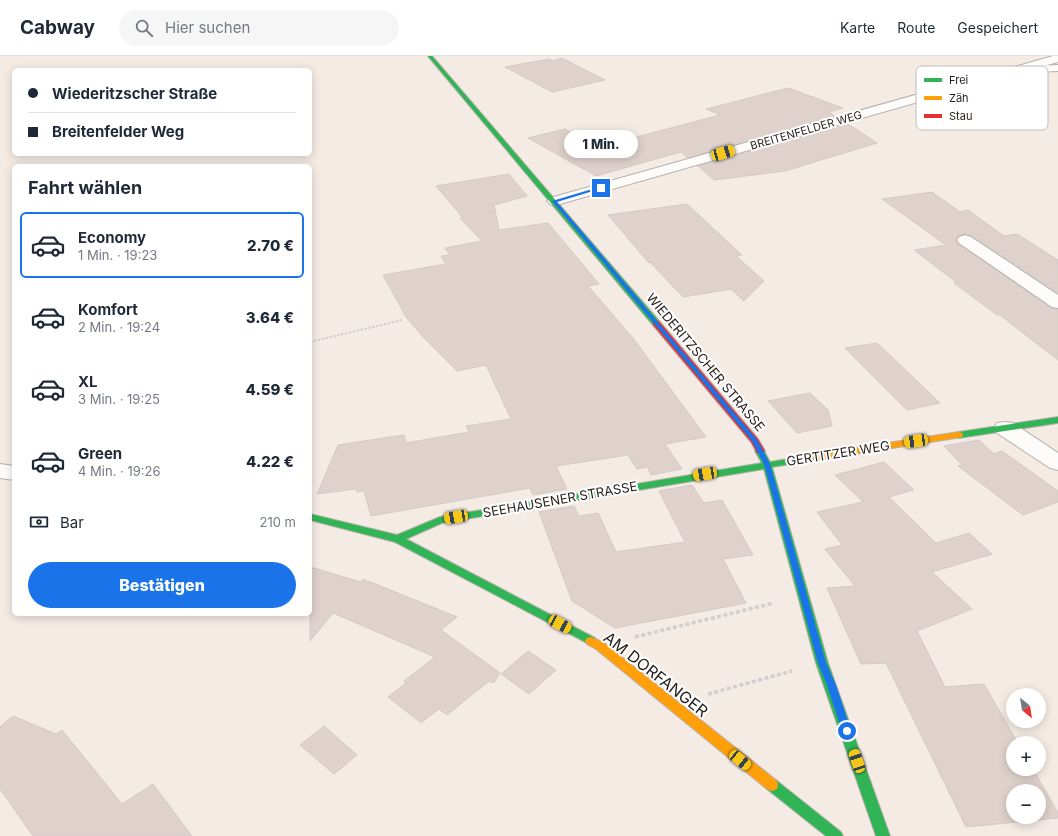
<!DOCTYPE html>
<html lang="de">
<head>
<meta charset="utf-8">
<style>
	body { margin:0; font-family:Inter,sans-serif; background:#f6f6f7; color:#1f2937; height:100vh; display:flex; flex-direction:column; font-size:15px; white-space:nowrap }
	* { box-sizing:border-box; margin:0 }
	p { font-size:13px; color:#747a83 }
	.icon { flex:none; width:22px; height:22px; fill:none; stroke:currentColor; stroke-width:2; stroke-linecap:round; stroke-linejoin:round }
	.map { position:relative; flex:1; overflow:hidden }
	.details { position:absolute; left:12px; top:108px; width:300px; height:452px; display:flex; flex-direction:column; background:#fff; border-radius:6px; box-shadow:0 2px 10px #0003 }
	.details>* { flex:none }
	.top-card { position:absolute; left:12px; top:12px; width:300px; height:88px; border-radius:6px; box-shadow:0 2px 10px #0003; display:grid; align-content:center; height:88px; padding:0 16px; background:#fff }
	.needle { width:26px; rotate:150deg }
	.buttons { position:absolute; left:1006px; top:632px; display:grid; gap:8px }
	.buttons a { display:grid; place-items:center; width:40px; height:40px; border-radius:50%; background:#fff; box-shadow:0 2px 10px #0003; font-size:20px }
	.end { position:absolute; width:18px; height:18px; margin:-9px; border:5px solid #1a73e8; background:#fff; box-shadow:0 0 0 2px #fff }
	.from { border-radius:50% }
	.bubble { position:absolute; height:28px; border-radius:14px; background:#fff; box-shadow:0 2px 10px #0003; font-size:13px; font-weight:800; line-height:28px; text-align:center }
	.car { position:absolute; width:12px; height:24px; margin:-12px -6px; border-radius:5px; box-shadow:0 0 3px 1px #0007; background:linear-gradient(#f5c518 24%,#345 0 40%,#f5c518 0 76%,#345 0 86%,#f5c518 0) }
	.top-card b { display:flex; align-items:center; gap:14px; height:38px; font-size:15px }
	.top-card b+b { border-top:1px solid #e0e1e3 }
	.top-card i { width:10px; height:10px; background:#1f2937 }
	ul { padding:0; list-style:none }
	li { display:flex; align-items:center; gap:12px; height:66px; margin:0 8px 6px; padding:0 8px; border:2px solid transparent; border-radius:6px }
	li div { flex:1 }
	li b { display:block; font-size:15px }
	li em { font-style:normal; font-weight:800 }
	li.active { border-color:#1a73e8 }
	li>.icon { width:36px; height:36px; stroke-width:1.5 }
	h2 { padding:0 16px; font-size:18px; line-height:48px }
	.pay { display:flex; align-items:center; gap:10px; height:44px; padding:0 16px; font-size:15px }
	.pay p { margin-inline-start:auto }
	.button { display:flex; gap:8px; margin-top:auto; padding:8px 16px }
	.button a { flex:1; height:46px; border-radius:24px; background:#1a73e8; color:#fff; font-size:16px; font-weight:800; line-height:46px; text-align:center }
	header { display:flex; align-items:center; gap:24px; box-sizing:border-box; height:56px; padding:0 20px; background:#fff; border-bottom:1px solid #e0e1e3 }
	header strong { font-size:19px }
	nav { display:flex; gap:22px; margin-inline-start:auto; font-size:14px }
	.search { width:280px; height:36px; background:#f6f6f7; display:flex; align-items:center; gap:10px; box-sizing:border-box; padding:0 14px; border-radius:22px; color:#747a83; font-size:15px }
	.map>svg:first-child { display:block }
	.building { fill:#dfd2cd; stroke:#d3c9c6; fill-rule:evenodd }
	.lines { fill:none; stroke-linecap:round; stroke-linejoin:round }
	.lane-casing { stroke:#b8b0ab; stroke-width:2 }
	.street-casing { stroke:#b8b0ab; stroke-width:2 }
	.fast-casing { stroke:#b8b0ab; stroke-width:2 }
	.slow-casing { stroke:#b8b0ab; stroke-width:2 }
	.jam-casing { stroke:#b8b0ab; stroke-width:2 }
	.path-far1 { stroke:#d2cecd; stroke-width:2; stroke-dasharray:2.5 1.5; stroke-linecap:butt }
	.path { stroke:#d2cecd; stroke-width:3.5; stroke-dasharray:4 2.5; stroke-linecap:butt }
	.lane { fill:#fefcfb; fill-rule:evenodd }
	.street { fill:#fefcfb; fill-rule:evenodd }
	.fast { fill:#30b455; fill-rule:evenodd }
	.slow { fill:#ff9f0a; fill-rule:evenodd }
	.jam { fill:#e5322d; fill-rule:evenodd }
	.route { fill:#1a73e8 }
	.labels { text-anchor:middle; dominant-baseline:central; stroke-width:4; stroke-linejoin:round; paint-order:stroke }
	.far-street-label { font-size:11px; fill:#261e19; stroke:#fff }
	.street-label { font-size:13px; fill:#261e19; stroke:#fff }
	.near-street-label { font-size:16px; fill:#261e19; stroke:#fff }
	.key { fill:#fff; stroke:#bebcba; stroke-width:1 }
	.key-label { font-size:11px; fill:#261e19 }
</style>
</head>
<body>
<header>
<strong>Cabway</strong>
<div class="search"><svg class="icon" aria-label="search" viewBox="0 0 24 24"><circle cx="10" cy="10" r="6"/><path d="M15 15l6 6"/></svg>Hier suchen</div>
<nav><a>Karte</a><a>Route</a><a>Gespeichert</a></nav>
</header>
<div class="map">
<svg width="1058" height="780" viewBox="0 0 1058 780">
	<rect width="100%" height="100%" fill="#f5ebe5"/>
	<path class="building" d="M562 2 605 24 552 36 505 11 549 3 552 5Z
		M788 32 843 52 829 56 835 60 688 102 681 96 596 120 528 82 565 73 599 91 720 59 706 53Z
		M848 68 877 87 785 115 714 124 698 110Z
		M509 118 527 140 494 149 499 174 548 167 599 228 588 230 633 282 706 381 665 388 682 413 651 419 648 411 637 413 628 399 556 410 567 433 533 439 530 432 371 460 364 435 357 436 356 433 317 438 338 389 404 379 406 387 469 376 466 370 511 363 486 309 457 315 423 281 406 261 383 219 446 208 441 200 450 199 445 192 482 185 460 162H463L436 130Z
		M932 136 960 156 968 154 1004 180 1017 178 1058 204V237L972 180 965 178 959 180 956 183 958 188 1051 252 1058 253V304L1000 259H997L954 227 956 226 914 194 946 189 882 143Z
		M687 148 742 199 736 200 764 225 744 245 731 233 683 241 650 206 649 207 608 159Z
		M877 287 893 302 940 347 907 354 845 292Z
		M810 337 828 354 832 370 797 377 768 345Z
		M979 384 994 398 1002 395 1058 435V446L1023 459 958 410 962 409 944 390Z
		M884 406 914 434 889 441 936 487 969 477 992 498 932 516 972 553 917 575 945 631 984 628 1018 687H1013V713H1033L1058 757V762L966 771 886 607 861 608 827 532 855 530 825 493 842 489 817 456 863 446 835 419ZM1013 735H1039V761H1013Z
		M692 429 704 447 722 444 753 499 723 503 746 547 615 572 572 545 539 456 574 450 579 460 598 457 616 496 685 486 659 435Z
		M310 511 361 526 363 523 457 561 441 574 500 617 494 627 489 625 447 659 439 653 421 667 388 641 406 627 404 625 435 601 333 557 310 585Z
		M528 595 556 614 529 638 501 618Z
		M13 660 56 678 62 674 122 748 153 728 192 780H33L0 733V671Z
		M324 670 357 699 334 718 300 689Z"/>
	<g class="lines">
		<g class="lane-casing">
			<path id="lane" d="M1058 9V15L1014 17 1009 14 1014 11Z"/>
		</g>
		<g class="street-casing">
			<path id="street" d="M1053 0H1058V6L560 148 555 150 550 148 547 145 550 142Z
				M965 179 971 181 1058 239V252L1052 251 959 187 957 184 959 181Z
				M1005 366 1013 367 1058 397V414L1050 412 997 377 994 372 997 367Z
				M0 408 14 410V424L0 422Z"/>
		</g>
		<g class="fast-casing">
			<path id="fast" d="M428 0H432L659 265V269H653Z
				M1058 361V367L959 382 955 379 959 376Z
				M760 392 763 393 770 406 816 398 821 401 816 404 772 411 828 607 890 780H876L816 607 764 413 442 467 406 483 595 582 597 585 595 588 591 589 395 486 310 464V458L397 479 440 461 762 407 755 395Z
				M772 723 777 725 841 776 843 780H826L767 733 766 729 767 725Z"/>
		</g>
		<g class="slow-casing">
			<path id="slow" d="M959 376 962 377 963 379 962 381 816 404 811 401 816 398Z
				M591 581 604 587 777 725 778 729 777 733 772 735 767 733 596 593 587 588 585 585 587 582Z"/>
		</g>
		<g class="jam-casing">
			<path id="jam" d="M653 265H659L758 383 765 395 763 397H757L751 386 653 269Z"/>
		</g>
		<path class="path-far1" d="M310 286 402 264"/>
		<path class="path" d="M635 581 774 547
			M708 638 792 615"/>
		<use href="#lane" class="lane"/>
		<use href="#street" class="street"/>
		<use href="#fast" class="fast"/>
		<use href="#slow" class="slow"/>
		<use href="#jam" class="jam"/>
	</g>
	<path class="route" d="M599 131 603 132 557 146 758 385 770 408 826 607 836 629 851 675 850 677H844L842 675 827 629 818 607 764 408 752 385 552 145Z"/>
	<g class="labels">
		<g class="far-street-label">
			<text transform="translate(806 74) rotate(-16)">BREITENFELDER WEG</text>
		</g>
		<g class="street-label">
			<text transform="translate(706 306) rotate(50)">WIEDERITZSCHER STRASSE</text>
			<text transform="translate(838 397) rotate(-9)">GERTITZER WEG</text>
			<text transform="translate(560 443) rotate(-10)">SEEHAUSENER STRASSE</text>
		</g>
		<g class="near-street-label">
			<text transform="translate(656 618) rotate(38)">AM DORFANGER</text>
		</g>
	</g>
	<rect x="916" y="10" width="132" height="64" rx="6" class="key"/>
	<rect x="924" y="22" width="18" height="4" fill="#30b455"/>
	<rect x="924" y="40" width="18" height="4" fill="#ff9f0a"/>
	<rect x="924" y="58" width="18" height="4" fill="#e5322d"/>
	<g class="key-label">
		<text x="949" y="28">Frei</text>
		<text x="949" y="46">Zäh</text>
		<text x="949" y="64">Stau</text>
	</g>
</svg>
<div class="buttons">
<a><svg class="needle" viewBox="-14 -14 28 28"><path d="M0-13l5 13h-10z" fill="#e53935"/><path d="M0 13l5-13h-10z" fill="#747a83"/></svg></a>
<a>+</a>
<a>−</a>
</div>
<i class="end from" style="left:847px;top:675px"></i>
<i class="end" style="left:601px;top:132px"></i>
<div class="bubble" style="left:564px;top:74px;width:74px">1 Min.</div>
<i class="car" style="left:723px;top:97px;rotate:74deg"></i>
<i class="car" style="left:916px;top:385px;rotate:262deg"></i>
<i class="car" style="left:705px;top:418px;rotate:260deg"></i>
<i class="car" style="left:456px;top:461px;rotate:260deg"></i>
<i class="car" style="left:560px;top:568px;rotate:118deg"></i>
<i class="car" style="left:740px;top:704px;rotate:129deg"></i>
<i class="car" style="left:857px;top:705px;rotate:341deg"></i>
<div class="top-card">
<b><i class="from"></i>Wiederitzscher Straße</b>
<b><i></i>Breitenfelder Weg</b>
</div>
<section class="details">
<h2>Fahrt wählen</h2>
<ul>
<li class="active"><svg class="icon" aria-label="car" viewBox="0 0 24 24"><path d="M5 17H2v-5l4-1 3-4h7l3 4 3 1v5h-3M9 17h6M6 11h13"/><circle cx="7" cy="17" r="2"/><circle cx="17" cy="17" r="2"/></svg><div><b>Economy</b><p>1 Min. · 19:23</p></div><em>2.70 €</em></li>
<li><svg class="icon" aria-label="car" viewBox="0 0 24 24"><path d="M5 17H2v-5l4-1 3-4h7l3 4 3 1v5h-3M9 17h6M6 11h13"/><circle cx="7" cy="17" r="2"/><circle cx="17" cy="17" r="2"/></svg><div><b>Komfort</b><p>2 Min. · 19:24</p></div><em>3.64 €</em></li>
<li><svg class="icon" aria-label="car" viewBox="0 0 24 24"><path d="M5 17H2v-5l4-1 3-4h7l3 4 3 1v5h-3M9 17h6M6 11h13"/><circle cx="7" cy="17" r="2"/><circle cx="17" cy="17" r="2"/></svg><div><b>XL</b><p>3 Min. · 19:25</p></div><em>4.59 €</em></li>
<li><svg class="icon" aria-label="car" viewBox="0 0 24 24"><path d="M5 17H2v-5l4-1 3-4h7l3 4 3 1v5h-3M9 17h6M6 11h13"/><circle cx="7" cy="17" r="2"/><circle cx="17" cy="17" r="2"/></svg><div><b>Green</b><p>4 Min. · 19:26</p></div><em>4.22 €</em></li>
</ul>
<div class="pay"><svg class="icon" aria-label="cash" viewBox="0 0 24 24"><path d="M3 7h18v10H3z"/><circle cx="12" cy="12" r="2"/></svg>Bar<p>210 m</p></div>
<div class="button"><a>Bestätigen</a></div>
</section>
</div>
</body>
</html>
